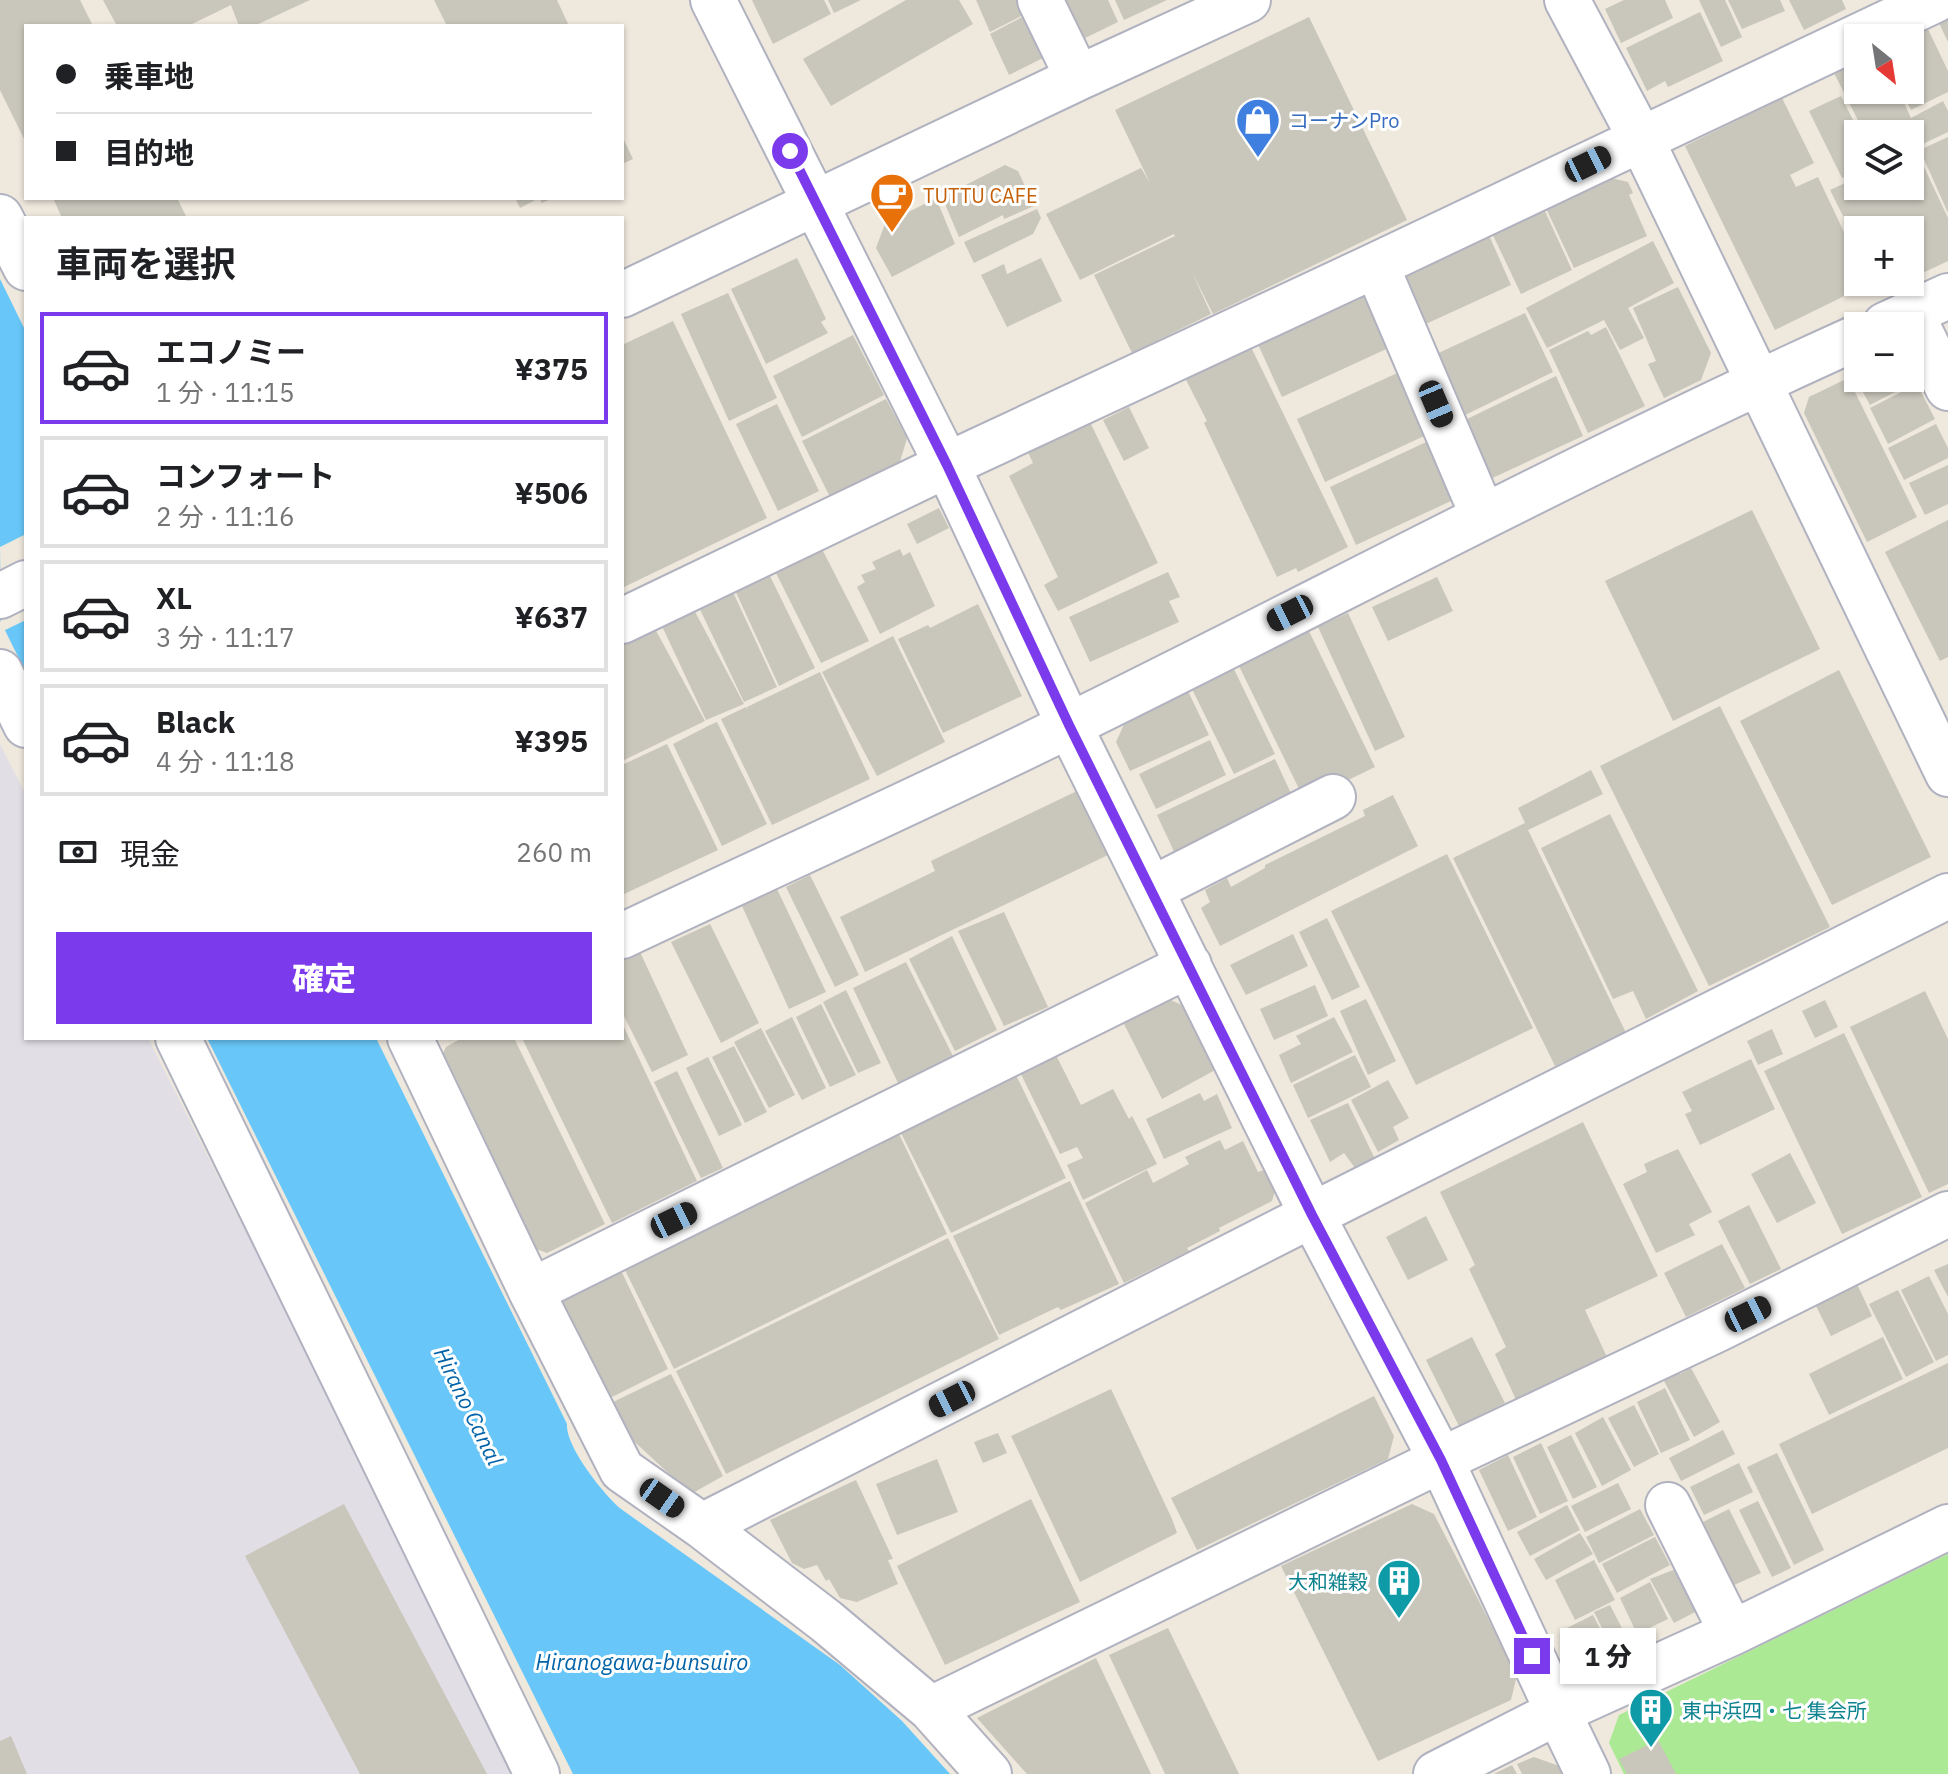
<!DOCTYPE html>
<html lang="ja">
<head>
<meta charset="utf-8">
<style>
	body { margin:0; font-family:"IBM Plex Sans","Noto Sans JP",sans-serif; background:#f2f2f2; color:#202124; height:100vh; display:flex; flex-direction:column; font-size:30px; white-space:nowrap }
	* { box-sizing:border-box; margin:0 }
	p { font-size:26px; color:#757577 }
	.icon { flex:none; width:44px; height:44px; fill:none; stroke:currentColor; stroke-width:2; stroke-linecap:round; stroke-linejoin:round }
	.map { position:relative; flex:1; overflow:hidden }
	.sheet { position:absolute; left:24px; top:216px; width:600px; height:824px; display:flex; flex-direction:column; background:#fff; border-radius:0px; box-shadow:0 2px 6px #0004 }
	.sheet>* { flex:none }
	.top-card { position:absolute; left:24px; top:24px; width:600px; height:176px; border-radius:0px; box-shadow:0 2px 6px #0004; display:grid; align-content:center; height:176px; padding:0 32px; background:#fff }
	.needle { width:52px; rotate:150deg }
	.buttons { position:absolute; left:1844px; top:24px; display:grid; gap:16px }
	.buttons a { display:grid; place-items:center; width:80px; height:80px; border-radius:0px; background:#fff; box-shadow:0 2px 6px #0004; font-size:40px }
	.end { position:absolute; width:36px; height:36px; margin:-18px; border:10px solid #7c3aed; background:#fff; box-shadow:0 0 0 4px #fff }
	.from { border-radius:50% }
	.bubble { position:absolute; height:56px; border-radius:0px; background:#fff; box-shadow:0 2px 6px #0004; font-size:26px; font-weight:800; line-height:56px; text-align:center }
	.car { position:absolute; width:24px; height:48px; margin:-24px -12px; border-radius:10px; box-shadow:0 0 6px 2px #0007; background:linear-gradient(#222 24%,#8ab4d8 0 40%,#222 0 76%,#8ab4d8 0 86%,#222 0) }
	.top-card b { display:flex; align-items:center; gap:28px; height:76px; font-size:30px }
	.top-card b+b { border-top:2px solid #e0e0e0 }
	.top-card i { width:20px; height:20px; background:#202124 }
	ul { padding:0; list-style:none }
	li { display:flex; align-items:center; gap:24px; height:112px; margin:0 16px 12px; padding:0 16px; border:4px solid #e0e0e0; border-radius:0px }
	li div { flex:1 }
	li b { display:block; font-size:30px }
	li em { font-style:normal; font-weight:800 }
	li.on { border-color:#7c3aed }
	li>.icon { width:72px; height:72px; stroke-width:1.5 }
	h2 { padding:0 32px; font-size:36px; line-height:96px }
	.pay { display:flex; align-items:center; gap:20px; height:88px; padding:0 32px; font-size:30px }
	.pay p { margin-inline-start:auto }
	.cta { display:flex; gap:16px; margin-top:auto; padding:16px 32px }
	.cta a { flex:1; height:92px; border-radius:0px; background:#7c3aed; color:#fff; font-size:32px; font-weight:800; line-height:92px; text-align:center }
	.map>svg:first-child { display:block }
	.industrial { fill:#e1dee6 }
	.green { fill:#abe995 }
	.water { fill:#68c7f8 }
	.pier { fill:#eee8dd }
	.building { fill:#c9c6bb }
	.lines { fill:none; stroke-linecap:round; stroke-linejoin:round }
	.minor-casing { stroke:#b1b2c0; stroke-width:48 }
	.minor { stroke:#fff; stroke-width:44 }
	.route { stroke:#7c3aed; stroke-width:10 }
	.labels { text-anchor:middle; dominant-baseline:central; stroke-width:6; stroke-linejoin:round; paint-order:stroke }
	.shop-label { font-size:20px; fill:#366cbe; stroke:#fff; text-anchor:start }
	.food-label { font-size:20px; fill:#c56008; stroke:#fff; text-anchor:start }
	.culture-label { font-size:20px; fill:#0d838f; stroke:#fff; text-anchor:end }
	.water-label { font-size:22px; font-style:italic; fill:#0363a8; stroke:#fff }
</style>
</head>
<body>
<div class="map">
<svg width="1948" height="1774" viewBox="0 0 1948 1774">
	<rect width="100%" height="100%" fill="#eee8dd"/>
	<path class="industrial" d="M0 744 26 795V1038H148L519 1774H0Z"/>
	<path class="green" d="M1948 1554V1774H1624L1609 1743 1619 1715Z"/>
	<path class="water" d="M0 279 26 332V673L0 620Z
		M207 1038H376L567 1424C565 1446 604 1495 621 1509L840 1665 902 1721 950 1774H573Z"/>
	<path class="pier" d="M26 534V620L1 632 0 547Z"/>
	<path class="building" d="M0 0H80L93 26H26V143L0 90Z
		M103 0H310L254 26H239L231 5 188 26H117Z
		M434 0H557L569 26H447Z
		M752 0H824L831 14 773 44Z
		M828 0H861L834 13Z
		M906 0H959L973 24 831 106 803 59Z
		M976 0H1023L1029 12 990 32Z
		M1064 0H1108L1118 22 1083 39Z
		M1115 0H1167L1124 20Z
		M1624 0H1665L1673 18 1621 43 1605 9Z
		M1699 0H1725L1742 37 1721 47Z
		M1728 0H1780L1785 11 1742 29Z
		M1789 0H1842L1846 9 1804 30Z
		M1700 12 1723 61 1668 87 1665 81 1647 91 1626 48Z
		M1030 13 1051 54 1009 75 990 34Z
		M1948 16V42L1938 21Z
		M1309 17 1407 220 1213 314 1191 270 1211 314 1132 353 1094 275 1175 236 1174 234 1080 280 1046 214 1141 168 1150 183 1115 110Z
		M1927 27 1948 71V92L1911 110 1901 90H1910V38H1904Z
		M1858 60V90H1898L1911 118 1943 101 1948 111V132L1910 150V134H1865L1834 73Z
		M1841 96 1860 134H1858V171L1842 178 1809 111Z
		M1782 98 1814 163 1790 175 1796 187 1818 177 1858 262V282H1873L1775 330 1685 146Z
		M622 136 633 159 622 164Z
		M1948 137V213L1920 150Z
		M1916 150 1948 218V261L1910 279V230H1858V246L1830 190 1858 177V186H1910V153Z
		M1005 165 1018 171 1034 206 1004 219 1003 215 959 237 942 197Z
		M1607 177 1628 182 1633 193 1629 195 1647 236 1574 268 1545 206Z
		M53 198H177L187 218H62Z
		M515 198H553L542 203 539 198 520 208Z
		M936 198 955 244 892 277 876 248 885 224Z
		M1543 207 1572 270 1521 294 1491 231Z
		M1037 209 1041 218 1033 234 974 263 964 242Z
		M1488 233 1511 285 1417 328 1393 277Z
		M1653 241 1674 283 1628 308 1644 338 1620 350 1604 320 1547 348 1526 308Z
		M797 258 826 319 821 322 828 333 766 364 731 289Z
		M1041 258 1062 301 1007 327 981 275 1004 264 1007 274Z
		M1876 282H1903L1881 293Z
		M1678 287 1711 353 1701 380 1664 398 1648 364 1656 361 1633 308Z
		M1369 288 1395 345 1282 397 1256 340Z
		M728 293 777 398 729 421 681 314Z
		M1525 313 1553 372 1459 418 1432 356Z
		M673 321 767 518 622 588V345Z
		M1606 327 1645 406 1588 433 1549 350 1588 331 1591 335Z
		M853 335 884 395 802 437 773 376Z
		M1250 345 1348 547 1298 572 1296 568 1277 577 1204 423 1207 421 1183 374Z
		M1910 360 1920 379 1870 405 1852 372 1858 369V378H1910Z
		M1406 369 1435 431 1325 482 1297 419Z
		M1556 376 1583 436 1488 480 1465 420Z
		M1848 378 1917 517 1867 542 1804 413 1809 397Z
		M1917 384 1935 419 1888 444 1870 408Z
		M886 399 907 438 899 465 831 499 802 441Z
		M777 404 819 491 778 511 736 424Z
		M1129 407 1149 448 1124 461 1103 420Z
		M1089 420 1158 563 1058 611 1044 585 1058 577 1009 476 1033 463 1027 450Z
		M1936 424 1948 448V458L1904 480 1888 448Z
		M1439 436 1466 494 1356 545 1330 487Z
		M1948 465V504L1925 515 1909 483Z
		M939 508 949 528 917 544 907 524Z
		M1752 510 1820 649 1673 721 1605 581Z
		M1948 520V657L1940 661 1885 552Z
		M821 547 869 641 821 663 774 569Z
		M900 549 903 556 910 552 935 606 880 634 857 587 865 582 861 575 876 569 872 562Z
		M768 572 815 668 779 686 734 588Z
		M1168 572 1180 597 1169 601 1179 622 1090 662 1069 617Z
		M1437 577 1453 611 1388 641 1372 607Z
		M732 590 777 687 744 702 697 603Z
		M978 604 1022 696 943 733 898 639 928 625 930 628Z
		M693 608 744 704 706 720 661 624Z
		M1348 613 1405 737 1375 751 1318 627Z
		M654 627 705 721 622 761V642Z
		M1308 629 1375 767 1305 801 1238 664Z
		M893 636 945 742 877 776 822 672Z
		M1232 665 1275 754 1234 774 1190 685Z
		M1839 670 1931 857 1832 905 1740 721Z
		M820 672 870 779 772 825 721 719 746 707 747 710V707Z
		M1187 689 1209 735 1130 771 1116 742 1127 718Z
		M1720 706 1830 927 1709 986 1600 766Z
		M717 722 767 824 722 846 673 744 708 726 709 728 708 726Z
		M1210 740 1226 775 1156 809 1139 774Z
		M667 744 718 850 622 895V765Z
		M1275 759 1296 804 1178 860 1157 815Z
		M1591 770 1603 794 1528 830 1626 1033 1555 1066 1453 858 1525 823 1518 808Z
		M1077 791 1108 855 865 972 840 917 935 871 931 861Z
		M1393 795 1418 846 1220 946 1201 908 1210 902 1205 890 1227 878 1231 887 1265 868V865L1365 816 1363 810Z
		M1610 814 1698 991 1646 1019 1633 991 1613 999 1541 848Z
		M1447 854 1533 1028 1416 1085 1331 911Z
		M810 875 859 975 835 987 786 887Z
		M777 889 826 992 789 1009 742 906Z
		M1004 912 1048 1007 1004 1026 958 931Z
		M1327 918 1360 987 1332 1000 1299 932Z
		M710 924 759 1023 721 1043 671 942Z
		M1293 934 1308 966 1246 995 1230 965Z
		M952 936 997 1030 955 1051 909 959Z
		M640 952 688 1055 652 1072 622 1012V960Z
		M906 962 953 1056 898 1083 853 988Z
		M1315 985 1328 1016 1274 1040 1260 1009Z
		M846 990 881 1063 858 1073 823 1002Z
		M1925 991 1948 1039V1184L1929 1193 1850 1027Z
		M1166 998 1184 1006 1217 1069 1162 1099 1122 1020Z
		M1366 999 1396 1061 1368 1075 1340 1011Z
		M1825 1000 1838 1027 1815 1038 1802 1011Z
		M821 1004 856 1075 830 1087 796 1017Z
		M792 1017 826 1088 802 1100 765 1031Z
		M1334 1017 1353 1052 1291 1083 1279 1055 1301 1044 1296 1036Z
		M622 1023 697 1181 612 1223 522 1038H622Z
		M761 1028 795 1095 769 1108 734 1042Z
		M1772 1029 1783 1054 1758 1065 1747 1041Z
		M1844 1033 1922 1197 1842 1234 1764 1071Z
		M462 1038H514L605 1224 547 1253 531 1247 440 1059 446 1047Z
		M734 1046 767 1112 745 1123 712 1057Z
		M1055 1053 1081 1105 1113 1089 1129 1119 1132 1116 1157 1164 1083 1200 1067 1165 1083 1158 1077 1147 1060 1154 1019 1070Z
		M1355 1055 1371 1087 1308 1118 1293 1085Z
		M708 1057 742 1125 719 1136 686 1068Z
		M1751 1059 1775 1109 1700 1145 1685 1114 1692 1111 1682 1092Z
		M677 1071 723 1168 701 1178 654 1082Z
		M1015 1073 1066 1178 951 1233 899 1129Z
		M1388 1080 1409 1118 1393 1127 1399 1140 1378 1152 1351 1100Z
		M1200 1093 1204 1101 1217 1094 1232 1128 1164 1159 1146 1119Z
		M1348 1103 1375 1159 1355 1168 1344 1153 1330 1162 1310 1120Z
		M1583 1122 1658 1276 1585 1310 1607 1357 1517 1402 1495 1354 1506 1347 1469 1269 1475 1265 1440 1192Z
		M897 1130 947 1234 674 1369 622 1264Z
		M1220 1140 1225 1150 1243 1141 1258 1172 1264 1170 1275 1191 1272 1201 1219 1228 1220 1231 1187 1248 1189 1251 1124 1283 1085 1203 1147 1170 1153 1183 1189 1164 1185 1157Z
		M1678 1149 1712 1212 1689 1224 1695 1235 1656 1253 1623 1184 1647 1172 1644 1164Z
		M1790 1153 1816 1203 1777 1223 1751 1174Z
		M1070 1181 1119 1284 1061 1310 1058 1307 999 1335 953 1236Z
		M1749 1205 1781 1269 1750 1284 1718 1221Z
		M1426 1216 1448 1260 1408 1280 1386 1237Z
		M948 1238 999 1339 726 1474 676 1371Z
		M1722 1244 1745 1288 1686 1317 1664 1273Z
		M618 1264 668 1369 608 1399 563 1306 566 1291Z
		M1948 1264V1297L1934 1270Z
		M1929 1276 1948 1314V1355L1936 1361 1901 1290Z
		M1857 1284 1872 1316 1831 1336 1815 1304Z
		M1898 1290 1934 1362 1906 1377 1869 1304Z
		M1472 1337 1505 1403 1459 1426 1426 1360Z
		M1883 1337 1903 1379 1829 1415 1809 1374Z
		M1948 1363V1448L1812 1514 1779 1444Z
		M1691 1368 1720 1422 1694 1437 1663 1379 1678 1371 1680 1374Z
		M671 1374 723 1476 691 1494 625 1433 609 1404Z
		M1665 1388 1690 1440 1661 1453 1637 1402Z
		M1111 1389 1172 1519 1177 1533 1080 1582 1011 1436Z
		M1374 1396 1394 1436 1388 1459 1197 1550 1171 1498Z
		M1634 1405 1659 1454 1634 1467 1608 1418Z
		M1603 1417 1631 1470 1602 1486 1575 1433Z
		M1723 1430 1735 1454 1681 1481 1669 1458Z
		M998 1433 1007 1453 983 1463 974 1442Z
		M1571 1435 1597 1487 1573 1499 1547 1447Z
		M1541 1443 1568 1501 1540 1514 1513 1457Z
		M1777 1453 1824 1550 1794 1565 1747 1467Z
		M1508 1455 1537 1517 1508 1531 1479 1470Z
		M937 1459 958 1512 897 1535 876 1484Z
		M1739 1463 1753 1492 1704 1515 1690 1487Z
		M856 1480 893 1559 888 1560 898 1584 857 1602 840 1598 829 1579 826 1581 817 1565 804 1569 792 1563 770 1520Z
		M1618 1483 1631 1509 1585 1532 1571 1506Z
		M1031 1499 1080 1602 945 1665 897 1566Z
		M1758 1501 1791 1568 1772 1577 1739 1510Z
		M344 1504 487 1774H360L245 1556Z
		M1412 1504 1434 1514 1517 1675 1511 1700 1378 1761 1281 1566Z
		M1567 1505 1580 1530 1530 1556 1517 1532Z
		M1640 1509 1654 1535 1599 1563 1586 1537Z
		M1729 1509 1761 1573 1734 1585 1703 1522Z
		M1580 1533 1593 1554 1546 1580 1534 1559Z
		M1655 1537 1670 1565 1617 1593 1602 1564Z
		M1594 1560 1615 1600 1575 1620 1555 1580Z
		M1681 1567 1697 1611 1674 1623 1650 1579Z
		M1650 1582 1668 1619 1637 1634 1620 1598Z
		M1610 1605 1628 1640 1612 1648 1594 1612Z
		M1593 1615 1611 1650 1588 1662 1563 1630Z
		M1168 1628 1239 1774H1165L1109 1655Z
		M1096 1658 1151 1774H1027L977 1718Z
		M11 1736 27 1774H0V1741Z
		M1658 1740 1676 1774H1627L1619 1759Z
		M1534 1757 1562 1767 1566 1774H1522L1517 1764Z
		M1512 1765 1517 1774H1494Z"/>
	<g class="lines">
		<g class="minor-casing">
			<path id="minor" d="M713 0 947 465 1069 725 1312 1215 1441 1460 1558 1712 1588 1774
				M1040 0 1078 78
				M1567 0 1641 139 1948 774
				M0 217 26 268
				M1376 265 1483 516
				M622 295 1078 78 1248 0
				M1911 313 1948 388
				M1885 325 1948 296
				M0 596 26 583
				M622 621 947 465 1376 265 1935 0
				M0 672 26 725
				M1152 889 1333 797
				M622 936C772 865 923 798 1072 724 1334 595 1591 457 1858 337
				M178 1038 537 1774
				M410 1038 531 1291 622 1470 702 1526 826 1621 931 1709 989 1774
				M531 1291 1189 965
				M1668 1505 1732 1633
				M702 1526 1312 1215 1948 896
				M931 1709 1441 1460 1720 1328 1948 1214
				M1436 1774 1558 1712 1732 1633 1948 1527"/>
		</g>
		<use href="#minor" class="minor"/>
	</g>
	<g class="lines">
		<path class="route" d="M790 151 947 465 1069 725 1312 1215 1441 1460 1532 1656"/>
	</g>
	<defs>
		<g id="shop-pin" transform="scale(2.3)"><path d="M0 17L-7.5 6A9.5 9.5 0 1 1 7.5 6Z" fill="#3f7fe0" stroke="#fff"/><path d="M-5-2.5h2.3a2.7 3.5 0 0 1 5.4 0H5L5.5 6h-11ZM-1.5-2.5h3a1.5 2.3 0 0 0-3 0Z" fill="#fff"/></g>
		<g id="cafe-pin" transform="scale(2.3)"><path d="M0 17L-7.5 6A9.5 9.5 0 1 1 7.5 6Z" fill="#e8710a" stroke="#fff"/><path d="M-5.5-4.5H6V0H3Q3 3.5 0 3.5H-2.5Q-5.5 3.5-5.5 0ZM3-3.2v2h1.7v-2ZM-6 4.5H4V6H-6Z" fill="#fff"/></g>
		<g id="building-pin" transform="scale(2.3)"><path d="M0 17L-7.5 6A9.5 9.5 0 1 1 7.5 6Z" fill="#0f9aa8" stroke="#fff"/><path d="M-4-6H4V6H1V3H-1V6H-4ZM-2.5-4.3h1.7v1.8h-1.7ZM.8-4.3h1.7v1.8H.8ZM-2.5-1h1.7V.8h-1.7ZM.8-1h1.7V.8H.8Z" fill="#fff"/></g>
	</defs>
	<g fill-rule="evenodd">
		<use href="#shop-pin" x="1258" y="120"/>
		<use href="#cafe-pin" x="892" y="195"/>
		<use href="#building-pin" x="1399" y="1581"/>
		<use href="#building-pin" x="1651" y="1710"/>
	</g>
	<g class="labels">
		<g class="shop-label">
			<text x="1289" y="120">コーナンPro</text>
		</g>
		<g class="food-label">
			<text x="923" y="195">TUTTU CAFE</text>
		</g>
		<g class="culture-label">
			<text x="1368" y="1581">大和雑穀</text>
			<text x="1682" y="1710" text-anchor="start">東中浜四・七 集会所</text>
		</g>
		<g class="water-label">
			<text transform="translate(469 1406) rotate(64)">Hirano Canal</text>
			<text x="642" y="1661">Hiranogawa-bunsuiro</text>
		</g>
	</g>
</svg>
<div class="buttons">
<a><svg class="needle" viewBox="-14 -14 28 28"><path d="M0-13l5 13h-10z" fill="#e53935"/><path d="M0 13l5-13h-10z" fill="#757577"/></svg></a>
<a><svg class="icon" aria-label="layers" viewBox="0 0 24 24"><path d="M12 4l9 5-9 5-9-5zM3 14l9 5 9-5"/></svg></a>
<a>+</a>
<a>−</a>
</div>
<i class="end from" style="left:790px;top:151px"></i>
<i class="end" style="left:1532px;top:1656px"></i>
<div class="bubble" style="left:1560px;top:1628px;width:96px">1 分</div>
<i class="car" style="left:1588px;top:164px;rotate:64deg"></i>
<i class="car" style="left:1436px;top:404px;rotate:157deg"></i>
<i class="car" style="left:1290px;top:613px;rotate:243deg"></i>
<i class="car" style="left:674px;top:1220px;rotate:64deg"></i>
<i class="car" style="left:1748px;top:1314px;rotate:64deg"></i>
<i class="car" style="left:952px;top:1399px;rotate:243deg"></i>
<i class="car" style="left:662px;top:1498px;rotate:125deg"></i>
<div class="top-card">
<b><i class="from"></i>乗車地</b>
<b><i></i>目的地</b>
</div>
<section class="sheet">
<h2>車両を選択</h2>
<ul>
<li class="on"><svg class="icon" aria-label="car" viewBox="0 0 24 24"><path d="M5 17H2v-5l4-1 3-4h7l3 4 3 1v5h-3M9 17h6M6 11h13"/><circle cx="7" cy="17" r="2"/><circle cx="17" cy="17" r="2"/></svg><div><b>エコノミー</b><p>1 分 · 11:15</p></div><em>¥375</em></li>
<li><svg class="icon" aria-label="car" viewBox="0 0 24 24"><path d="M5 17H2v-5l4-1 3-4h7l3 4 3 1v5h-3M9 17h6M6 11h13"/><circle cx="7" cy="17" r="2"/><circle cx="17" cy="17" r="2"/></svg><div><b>コンフォート</b><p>2 分 · 11:16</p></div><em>¥506</em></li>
<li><svg class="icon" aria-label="car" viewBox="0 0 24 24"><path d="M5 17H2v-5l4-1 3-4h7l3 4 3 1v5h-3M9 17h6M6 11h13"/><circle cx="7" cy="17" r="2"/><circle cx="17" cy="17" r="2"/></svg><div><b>XL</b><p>3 分 · 11:17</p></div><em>¥637</em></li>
<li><svg class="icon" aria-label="car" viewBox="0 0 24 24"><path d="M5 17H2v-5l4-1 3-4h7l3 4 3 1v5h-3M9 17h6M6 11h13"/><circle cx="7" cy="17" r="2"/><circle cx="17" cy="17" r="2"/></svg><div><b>Black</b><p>4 分 · 11:18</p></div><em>¥395</em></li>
</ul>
<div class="pay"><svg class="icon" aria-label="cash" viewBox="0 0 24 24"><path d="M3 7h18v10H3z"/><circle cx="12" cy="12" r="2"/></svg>現金<p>260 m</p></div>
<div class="cta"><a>確定</a></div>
</section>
</div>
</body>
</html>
